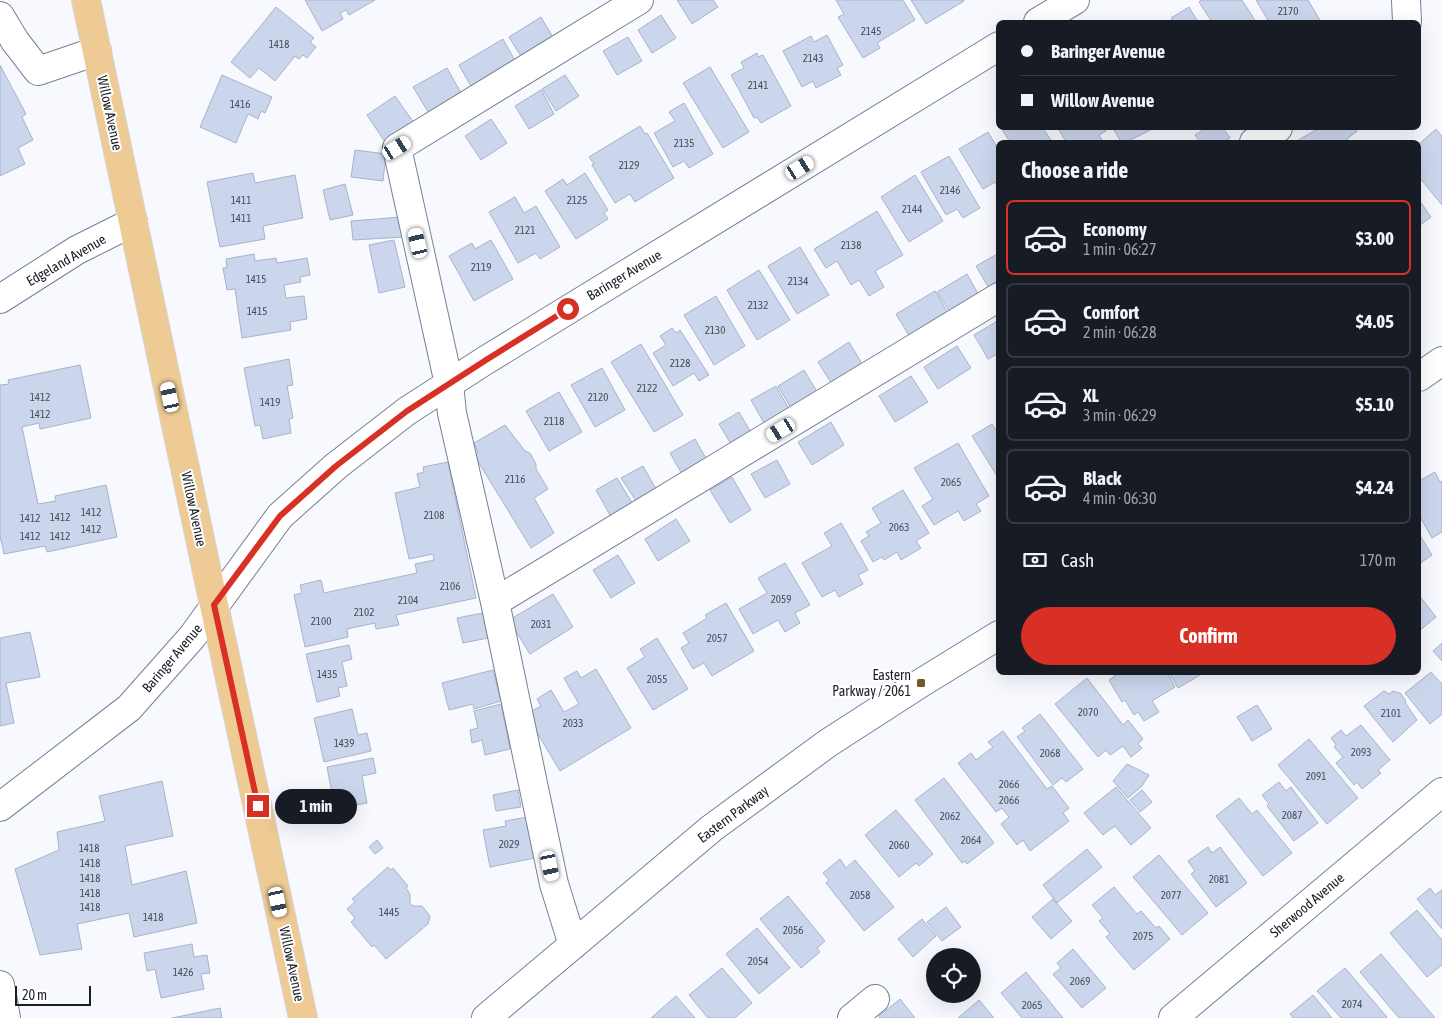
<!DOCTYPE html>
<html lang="en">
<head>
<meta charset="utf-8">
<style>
	body { margin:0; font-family:"Asap Condensed",sans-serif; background:#242831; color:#f1f3f6; height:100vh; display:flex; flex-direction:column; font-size:19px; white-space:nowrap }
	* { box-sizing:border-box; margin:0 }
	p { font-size:16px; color:#9ea1a6 }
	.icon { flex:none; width:28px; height:28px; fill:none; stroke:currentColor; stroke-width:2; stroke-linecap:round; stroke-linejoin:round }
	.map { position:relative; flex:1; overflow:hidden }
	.sheet { position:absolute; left:996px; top:140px; width:425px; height:535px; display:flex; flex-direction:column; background:#171b24; border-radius:8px; box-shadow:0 5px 20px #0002 }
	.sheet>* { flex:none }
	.banner { position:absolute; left:996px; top:20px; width:425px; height:110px; border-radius:8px; box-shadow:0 5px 20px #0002; display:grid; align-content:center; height:110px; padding:0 25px; background:#171b24 }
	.fabs { position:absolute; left:926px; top:948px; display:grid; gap:10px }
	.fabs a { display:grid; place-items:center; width:55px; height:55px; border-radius:50%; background:#171b24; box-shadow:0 5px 20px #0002; font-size:25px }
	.scale { position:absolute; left:15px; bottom:12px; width:76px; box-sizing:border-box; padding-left:5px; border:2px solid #1b1e27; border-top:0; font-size:14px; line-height:18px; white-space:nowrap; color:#1b1e27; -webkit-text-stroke:4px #fff; paint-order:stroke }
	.end { position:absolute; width:22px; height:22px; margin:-11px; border:6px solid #d93025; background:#fff; box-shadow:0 0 0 2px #fff }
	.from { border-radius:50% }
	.bubble { position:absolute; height:35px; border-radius:18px; background:#171b24; box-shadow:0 5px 20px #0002; font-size:16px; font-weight:700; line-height:35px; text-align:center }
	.car { position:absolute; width:15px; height:30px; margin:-15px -8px; border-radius:6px; box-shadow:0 0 4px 1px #0007; background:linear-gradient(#fff 24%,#345 0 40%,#fff 0 76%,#345 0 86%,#fff 0) }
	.banner b { display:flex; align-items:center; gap:18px; height:48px; font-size:19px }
	.banner b+b { border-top:1px solid #363941 }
	.banner i { width:12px; height:12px; background:#f1f3f6 }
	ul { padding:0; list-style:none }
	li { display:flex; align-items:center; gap:15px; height:75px; margin:0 10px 8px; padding:0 15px; border:2px solid #363941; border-radius:8px }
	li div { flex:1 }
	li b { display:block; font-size:19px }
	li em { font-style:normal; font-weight:700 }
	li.selected { border-color:#d93025 }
	li>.icon { width:45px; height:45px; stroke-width:1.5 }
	h2 { padding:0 25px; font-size:22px; line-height:60px }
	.pay { display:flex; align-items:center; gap:12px; height:55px; padding:0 25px; font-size:19px }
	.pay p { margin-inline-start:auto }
	.cta { display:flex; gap:10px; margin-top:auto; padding:10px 25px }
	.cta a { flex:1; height:58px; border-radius:30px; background:#d93025; color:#fff; font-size:20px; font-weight:700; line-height:58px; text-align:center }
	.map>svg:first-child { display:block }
	.building { fill:#cbd6ec; stroke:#a8b3c9 }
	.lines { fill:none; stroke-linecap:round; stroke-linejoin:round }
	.minor-casing { stroke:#768094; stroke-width:30 }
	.major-casing { stroke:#d6d6d8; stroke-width:30 }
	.minor { stroke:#fff; stroke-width:28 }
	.major { stroke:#eecb94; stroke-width:28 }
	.route { stroke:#d93025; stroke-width:6 }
	.poi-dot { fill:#75582b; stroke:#fff; stroke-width:2 }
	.labels { text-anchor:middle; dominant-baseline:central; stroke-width:4; stroke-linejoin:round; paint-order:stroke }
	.number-label { font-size:11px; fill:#474c58 }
	.street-label { font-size:14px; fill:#1b1e27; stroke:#fff }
	.poi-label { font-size:14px; fill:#1b1e27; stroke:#fff; text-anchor:end }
</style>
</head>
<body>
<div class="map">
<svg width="1442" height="1018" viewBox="0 0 1442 1018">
	<rect width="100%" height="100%" fill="#f7f9fe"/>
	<path class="building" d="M305 0H375L349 15 346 10 340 13 343 19 322 31Z
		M677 0H713L718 7 692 24Z
		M836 0H903L915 20 877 43 880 48 863 58 838 17 844 14Z
		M911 0H964V1L926 24Z
		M1201 0H1242L1256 22H1212L1199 2Z
		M1256 0H1308L1321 22H1269Z
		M276 7 314 38 310 42 316 47 307 58 303 55 299 59 295 56 275 81 259 68 250 78 231 62Z
		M1189 7 1198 22H1174L1171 18Z
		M661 15 676 38 652 53 638 30Z
		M541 17 557 44 525 63 509 37Z
		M827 35 843 65 837 68 841 75 816 88 813 81 802 87 783 51 811 36 814 42Z
		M628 37 642 61 617 75 603 51Z
		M503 39 517 64 473 90 459 65Z
		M757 53 758 57 763 55 791 106 761 123 757 117 754 118 731 75 744 68 741 62Z
		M0 65 26 114 22 117 33 140 18 148 25 164 0 176Z
		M710 67 749 132 723 148 683 83Z
		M447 68 461 93 428 112 413 87Z
		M222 75 272 97 265 113 261 111 258 119 248 114 236 143 200 127Z
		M565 75 579 96 556 111 542 89Z
		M541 90 554 114 529 129 515 106Z
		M395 96 414 123 385 142 367 115Z
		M684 103 713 154 689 168 684 161 673 167 654 133 675 121 669 112Z
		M491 119 507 143 481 160 465 136Z
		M640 126 645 134 647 133 674 178 635 202 630 194 615 203 592 165 594 164 589 157Z
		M1001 128H1043L1052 142H1010Z
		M1058 128H1104L1106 131 1099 135 1103 142H1066Z
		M1113 128H1154L1127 142H1121Z
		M1206 128H1223L1230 138 1224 142H1200L1195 135Z
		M1319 128H1354L1357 131 1347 139 1349 142H1295Z
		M1436 129 1442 136V205L1419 177V144Z
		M988 132 999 150V188L995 182 983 189 959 149Z
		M355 150 386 154 383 181 351 177Z
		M949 156 980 208 963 218 957 209 946 215 921 172Z
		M253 173 255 183 295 175 303 218 263 226 265 239 220 247 207 182Z
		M585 173 608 210 604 213 608 219 576 239 545 191 563 179 567 185Z
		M915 175 943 221 909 242 881 197Z
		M345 184 353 215 330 220 323 190Z
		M515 197 524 213 536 206 560 247 540 259 536 253 518 263 489 212Z
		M1419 200 1431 217 1419 226Z
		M877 211 903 255 875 271 884 287 869 296 859 280 851 285 837 261 826 268 814 249Z
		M402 217 404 237 353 240 351 221Z
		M394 240 405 287 379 293 369 245Z
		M491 240 513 279 474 301 449 256 472 243 475 249Z
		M800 247 829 295 797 314 768 266Z
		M999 253V285L990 290 976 266Z
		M254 254 255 261 276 258 277 263 307 258 310 275 300 277 301 282 284 285 286 298 304 296 307 319 290 322 291 330 242 338 235 289 227 290 223 268H227L226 259Z
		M759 270 790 320 757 340 727 290Z
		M967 274 980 297 951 314 937 292Z
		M935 291 949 315 911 339 896 314Z
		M716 296 745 346 714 365 684 315Z
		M999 320V353L988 359 974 335Z
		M672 328 676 333 680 330 709 375 699 381 694 373 673 386 653 353 666 345 660 336Z
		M849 342 864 367 833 386 818 362Z
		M641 344 683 415 654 432 611 362Z
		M957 346 971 368 938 389 924 367Z
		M289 359 293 385 287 386 293 418 289 419 291 433 263 439 260 425 255 426 244 368Z
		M80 365 91 418 40 429 39 423 22 427 38 504 56 501 55 496 106 485 117 537 47 552 45 546 4 554 0 536V385L9 384 8 380Z
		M602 368 625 410 595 427 571 385Z
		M804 370 819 395 792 410 778 386Z
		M911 376 928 402 895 422 879 396Z
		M776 386 790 411 765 425 751 400Z
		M559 392 582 432 549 451 526 411Z
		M739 412 752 434 732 446 719 424Z
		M831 422 844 445 812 465 798 442Z
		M992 424 999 434V479L972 436Z
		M505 425 525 451 530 453 536 464V469L548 489 534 498 554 533 531 548 474 455 478 453 474 443Z
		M695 439 708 462 683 476 670 453Z
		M958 443 989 496 976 504 981 511 964 521 958 511 934 525 922 506 933 499 914 468Z
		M777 460 790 484 765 498 751 474Z
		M448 462 476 598 396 615 399 625 376 629 375 623 347 629 348 637 305 647 294 595 302 593 300 585 321 580 324 593 417 573 415 564 434 560 433 554 409 559 395 493 420 487 417 474 424 472 423 467Z
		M643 466 656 489 636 501 621 478Z
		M1435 472 1440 482 1442 481V532L1432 538 1419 515V481Z
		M732 477 751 510 730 523 710 490Z
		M617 478 634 506 612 519 596 490Z
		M903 490 929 533 916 541 921 548 901 560 897 552 884 560 882 557 873 562 861 541 869 536 866 532 881 523 872 508Z
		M676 519 690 541 658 561 645 539Z
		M841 523 868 570 858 575 863 584 839 597 835 590 822 597 802 563 832 546 824 533Z
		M1419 534 1432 555 1419 564Z
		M618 555 635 583 611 598 593 570Z
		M785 563 810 605 795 613 800 623 785 632 778 620 753 634 739 609 767 593 758 578Z
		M553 594 573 627 530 654 509 620Z
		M1419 595 1436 617 1419 631Z
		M726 603 754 651 712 676 704 663 693 669 681 648 689 643 683 633 707 618 705 615Z
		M483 613 488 638 463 643 457 618Z
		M30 632 40 677 6 683 14 723 0 726V638Z
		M657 638 688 689 653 710 627 668 645 657 640 649Z
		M1442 643V661L1433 651Z
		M349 645 352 659 342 662 347 686 338 688 340 696 317 702 306 654Z
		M596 669 631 728 560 771 526 714 541 706 537 699 551 690 564 712 579 704 564 678 577 671 581 678Z
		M493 670 501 701 474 709 473 704 449 710 442 683Z
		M1120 672H1167L1175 687 1152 701 1159 712 1144 721 1138 712 1134 715 1125 700 1122 702 1109 680Z
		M1169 672H1205L1178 688Z
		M1431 672 1442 684V714L1430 724 1405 693Z
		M1087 678 1123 725 1128 720 1143 739 1138 744 1142 748 1131 757 1123 746 1110 755 1106 750 1098 757 1055 704Z
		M1384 691 1389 694 1393 691 1400 693 1405 699 1406 704 1417 720 1393 742 1364 706Z
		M501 704 510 749 485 755 482 740 472 743 470 730 478 728 474 711Z
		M1257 705 1272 729 1252 741 1237 717Z
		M352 709 358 735 367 733 371 751 324 762 314 718Z
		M1040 714 1083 769 1066 782 1062 778 1053 785 1017 737 1025 731 1022 728Z
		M1361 725 1390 760 1378 770 1381 773 1362 789 1357 782 1354 785 1336 763 1343 757 1334 747 1336 745 1331 738 1341 730 1346 736Z
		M1003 731 1047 789 1052 786 1069 808 1063 813 1069 821 1030 851 1023 840 1017 845 1001 824 1009 817 1002 808 996 812 958 763 971 753 976 760 993 747 988 742Z
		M1309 739 1358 798 1327 824 1278 765Z
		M373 758 376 773 362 776 367 803 335 809 327 767Z
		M1127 764 1149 775 1142 786 1128 798 1113 781Z
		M944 778 994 843 967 864 965 861 962 863 915 800Z
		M162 781 173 836 125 846 132 885 186 871 197 923 134 937 129 913 77 924 82 949 40 955 15 869 59 850 57 832 105 821 99 796Z
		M1279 782 1286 791 1291 787 1318 823 1294 841 1267 806 1269 804 1262 795Z
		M1116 787 1151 828 1131 845 1115 826 1103 835 1084 813Z
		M518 790 521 807 496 811 493 795Z
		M1142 790 1152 802 1140 812 1130 800Z
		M1239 798 1252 814 1257 810 1292 853 1263 876 1216 816Z
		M896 810 933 854 919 866 916 863 899 877 865 835Z
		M528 817 535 858 490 867 483 830 506 826 505 821Z
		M377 840 383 848 375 854 369 847Z
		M1208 847 1212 853 1220 847 1247 883 1216 907 1191 874 1195 871 1188 861Z
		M1087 849 1102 867 1057 903 1043 885Z
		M1159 855 1208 913 1182 935 1133 877Z
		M840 859 846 868 855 860 894 907 864 931 826 883 829 880 823 873Z
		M388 867 390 870 393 868 408 886 406 888 410 894V903L413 906H422L430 916 428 924 386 959 374 945 372 947 351 922 355 918 347 909 355 902 352 899Z
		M1114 887 1137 914 1141 911 1156 928 1159 926 1170 939 1134 970 1106 937 1110 934 1099 921 1103 918 1092 905Z
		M1430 888 1435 895 1442 890V929L1417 899Z
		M788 896 825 941 817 948 820 952 801 968 760 919Z
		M1053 899 1072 921 1051 939 1032 917Z
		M946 907 961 927 942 941 927 922Z
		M1417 910 1442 940V965L1427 977 1390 933Z
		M922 919 936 936 913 957 898 939Z
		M757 928 790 968 759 994 726 954Z
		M192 944 194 957 207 955 210 973 201 974 204 989 161 998 155 969 147 971 144 953Z
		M1073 949 1106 988 1082 1008 1053 974 1061 968 1057 963Z
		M1381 954 1435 1018H1399L1360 972Z
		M722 968 752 1003 735 1018H708L689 995Z
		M1345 968 1387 1017 1386 1018H1341L1317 991Z
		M1026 972 1063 1018H1022L1001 993Z
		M1313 995 1332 1018H1293L1290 1014Z
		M676 996 695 1018H651Z
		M900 999 915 1018H880L879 1016Z
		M979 1000 994 1018H958Z
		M220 1008 222 1018H172Z"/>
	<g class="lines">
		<g class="minor-casing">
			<path id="minor" d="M1406 0 1407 22
				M0 16 15 41 38 71 97 51
				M1038 22 1075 0
				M1254 142 1278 128
				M0 299 77 250 133 222
				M1419 377 1442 361
				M495 602 452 413 449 384 397 148 639 0
				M0 807 129 708 192 637 280 516 336 466 407 411 486 360 999 46
				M573 945 554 884 495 602 999 297
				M0 985 6 1018
				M486 1018 712 828 828 743 921 683 999 635
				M852 1018 875 999
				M1173 1018 1442 792"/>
		</g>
		<g class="major-casing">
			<path id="major" d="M86 0 214 605 303 1018"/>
		</g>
		<use href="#minor" class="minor"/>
		<use href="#major" class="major"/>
	</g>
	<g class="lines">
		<path class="route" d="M258 806 214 605 280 516 336 466 407 411 486 360 568 309"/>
	</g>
	<rect class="poi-dot" x="916" y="678" width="10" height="10" rx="2.5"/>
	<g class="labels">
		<g class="number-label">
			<text x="1288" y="11">2170</text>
			<text x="871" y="31">2145</text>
			<text x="279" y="44">1418</text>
			<text x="813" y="58">2143</text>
			<text x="758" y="85">2141</text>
			<text x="240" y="104">1416</text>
			<text x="684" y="143">2135</text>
			<text x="629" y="165">2129</text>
			<text x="950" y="190">2146</text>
			<text x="241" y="200">1411</text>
			<text x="577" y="200">2125</text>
			<text x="912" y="209">2144</text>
			<text x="241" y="218">1411</text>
			<text x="525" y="230">2121</text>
			<text x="851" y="245">2138</text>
			<text x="481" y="267">2119</text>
			<text x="256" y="279">1415</text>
			<text x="798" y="281">2134</text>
			<text x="758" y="305">2132</text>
			<text x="257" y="311">1415</text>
			<text x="715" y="330">2130</text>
			<text x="680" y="363">2128</text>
			<text x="647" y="388">2122</text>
			<text x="40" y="397">1412</text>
			<text x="598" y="397">2120</text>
			<text x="270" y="402">1419</text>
			<text x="40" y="414">1412</text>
			<text x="554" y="421">2118</text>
			<text x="515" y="479">2116</text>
			<text x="951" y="482">2065</text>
			<text x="91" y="512">1412</text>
			<text x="434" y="515">2108</text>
			<text x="60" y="517">1412</text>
			<text x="30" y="518">1412</text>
			<text x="899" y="527">2063</text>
			<text x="91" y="529">1412</text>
			<text x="30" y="536">1412</text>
			<text x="60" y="536">1412</text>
			<text x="450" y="586">2106</text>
			<text x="781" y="599">2059</text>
			<text x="408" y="600">2104</text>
			<text x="364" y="612">2102</text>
			<text x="321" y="621">2100</text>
			<text x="541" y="624">2031</text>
			<text x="717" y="638">2057</text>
			<text x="327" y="674">1435</text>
			<text x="657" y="679">2055</text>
			<text x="1088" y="712">2070</text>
			<text x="1391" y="713">2101</text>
			<text x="573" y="723">2033</text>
			<text x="344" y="743">1439</text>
			<text x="1361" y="752">2093</text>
			<text x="1050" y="753">2068</text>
			<text x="1316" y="776">2091</text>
			<text x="1009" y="784">2066</text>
			<text x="1009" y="800">2066</text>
			<text x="1292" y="815">2087</text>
			<text x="950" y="816">2062</text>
			<text x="971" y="840">2064</text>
			<text x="509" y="844">2029</text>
			<text x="899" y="845">2060</text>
			<text x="89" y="848">1418</text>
			<text x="90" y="863">1418</text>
			<text x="90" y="878">1418</text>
			<text x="1219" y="879">2081</text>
			<text x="90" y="893">1418</text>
			<text x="860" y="895">2058</text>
			<text x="1171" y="895">2077</text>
			<text x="90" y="907">1418</text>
			<text x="389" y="912">1445</text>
			<text x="153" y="917">1418</text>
			<text x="793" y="930">2056</text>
			<text x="1143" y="936">2075</text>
			<text x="758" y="961">2054</text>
			<text x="183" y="972">1426</text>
			<text x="1080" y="981">2069</text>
			<text x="1352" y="1004">2074</text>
			<text x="1032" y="1005">2065</text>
		</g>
		<g class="street-label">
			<text transform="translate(110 113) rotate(78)">Willow Avenue</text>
			<text transform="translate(66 260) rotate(-30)">Edgeland Avenue</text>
			<text transform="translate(624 275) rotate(-31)">Baringer Avenue</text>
			<text transform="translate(194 509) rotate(78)">Willow Avenue</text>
			<text transform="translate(172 658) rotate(-50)">Baringer Avenue</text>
			<text transform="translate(733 814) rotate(-37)">Eastern Parkway</text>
			<text transform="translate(1307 905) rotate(-40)">Sherwood Avenue</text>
			<text transform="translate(292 964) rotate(78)">Willow Avenue</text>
		</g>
		<g class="poi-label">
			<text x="911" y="675">Eastern<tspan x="911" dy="16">Parkway / 2061</tspan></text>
		</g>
	</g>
</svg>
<div class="fabs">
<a><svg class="icon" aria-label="locate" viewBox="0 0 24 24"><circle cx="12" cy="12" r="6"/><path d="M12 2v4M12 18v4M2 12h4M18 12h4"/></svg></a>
</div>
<div class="scale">20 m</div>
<i class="end from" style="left:568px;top:309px"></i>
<i class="end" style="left:258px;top:806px"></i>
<div class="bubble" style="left:275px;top:789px;width:82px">1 min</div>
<i class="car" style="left:397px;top:148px;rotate:59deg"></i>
<i class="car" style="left:800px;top:168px;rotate:59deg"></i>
<i class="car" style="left:418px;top:243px;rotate:347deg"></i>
<i class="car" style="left:170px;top:397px;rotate:348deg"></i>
<i class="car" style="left:781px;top:430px;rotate:239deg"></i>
<i class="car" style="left:550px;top:866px;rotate:168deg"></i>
<i class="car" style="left:278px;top:902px;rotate:168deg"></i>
<div class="banner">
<b><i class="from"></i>Baringer Avenue</b>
<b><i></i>Willow Avenue</b>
</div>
<section class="sheet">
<h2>Choose a ride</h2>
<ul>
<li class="selected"><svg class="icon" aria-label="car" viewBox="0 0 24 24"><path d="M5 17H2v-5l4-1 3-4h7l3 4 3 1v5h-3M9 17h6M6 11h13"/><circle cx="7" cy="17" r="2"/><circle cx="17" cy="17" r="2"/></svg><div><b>Economy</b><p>1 min · 06:27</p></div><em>$3.00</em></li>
<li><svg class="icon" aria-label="car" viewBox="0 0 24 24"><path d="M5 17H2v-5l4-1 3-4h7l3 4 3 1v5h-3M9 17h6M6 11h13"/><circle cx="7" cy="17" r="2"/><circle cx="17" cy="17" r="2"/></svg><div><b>Comfort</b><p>2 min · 06:28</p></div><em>$4.05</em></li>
<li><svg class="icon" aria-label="car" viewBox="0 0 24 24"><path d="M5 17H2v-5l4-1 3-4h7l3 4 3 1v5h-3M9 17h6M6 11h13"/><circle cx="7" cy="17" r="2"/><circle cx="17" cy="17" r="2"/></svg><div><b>XL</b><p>3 min · 06:29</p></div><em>$5.10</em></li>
<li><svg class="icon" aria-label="car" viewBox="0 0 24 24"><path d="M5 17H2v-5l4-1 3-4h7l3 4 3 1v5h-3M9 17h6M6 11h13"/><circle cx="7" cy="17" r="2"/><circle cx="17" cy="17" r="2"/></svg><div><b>Black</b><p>4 min · 06:30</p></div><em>$4.24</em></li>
</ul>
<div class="pay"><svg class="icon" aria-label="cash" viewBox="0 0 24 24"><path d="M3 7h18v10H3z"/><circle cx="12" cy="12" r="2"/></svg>Cash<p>170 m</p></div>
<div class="cta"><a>Confirm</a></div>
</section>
</div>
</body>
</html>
